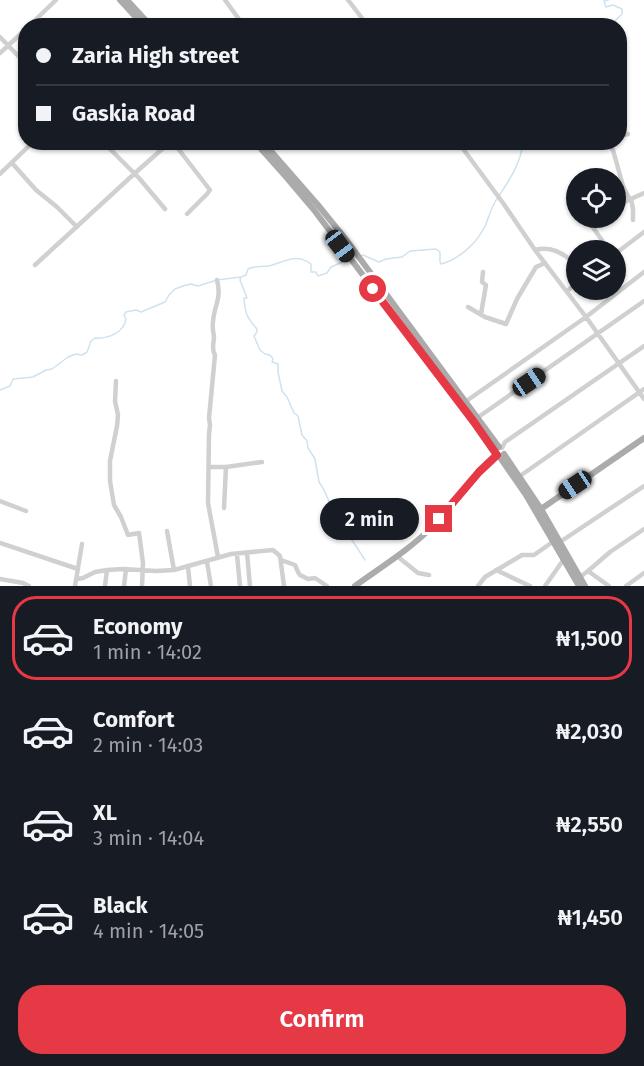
<!DOCTYPE html>
<html lang="en">
<head>
<meta charset="utf-8">
<style>
	body { margin:0; font-family:"Fira Sans",sans-serif; background:#242831; color:#f1f3f6; height:100vh; display:flex; flex-direction:column; font-size:22px; white-space:nowrap }
	* { box-sizing:border-box; margin:0 }
	p { font-size:20px; color:#9ea1a6 }
	.icon { flex:none; width:33px; height:33px; fill:none; stroke:currentColor; stroke-width:2; stroke-linecap:round; stroke-linejoin:round }
	.map { position:relative; height:586px; overflow:hidden }
	.details { display:flex; flex-direction:column; background:#171b24; flex:1 }
	.details>* { flex:none }
	.hud { position:absolute; left:18px; top:18px; width:609px; height:132px; border-radius:24px; box-shadow:0 2px 4px #0004; display:grid; align-content:center; height:132px; padding:0 18px; background:#171b24 }
	.buttons { position:absolute; left:566px; top:168px; display:grid; gap:12px }
	.buttons a { display:grid; place-items:center; width:60px; height:60px; border-radius:50%; background:#171b24; box-shadow:0 2px 4px #0004; font-size:30px }
	.end { position:absolute; width:27px; height:27px; margin:-14px; border:8px solid #e63946; background:#fff; box-shadow:0 0 0 3px #fff }
	.from { border-radius:50% }
	.bubble { position:absolute; height:42px; border-radius:21px; background:#171b24; box-shadow:0 2px 4px #0004; font-size:20px; font-weight:600; line-height:42px; text-align:center }
	.car { position:absolute; width:18px; height:36px; margin:-18px -9px; border-radius:8px; box-shadow:0 0 4px 2px #0007; background:linear-gradient(#222 24%,#8ab4d8 0 40%,#222 0 76%,#8ab4d8 0 86%,#222 0) }
	.hud b { display:flex; align-items:center; gap:21px; height:57px; font-size:22px }
	.hud b+b { border-top:2px solid #363941 }
	.hud i { width:15px; height:15px; background:#f1f3f6 }
	ul { padding:10px 0 0; list-style:none }
	li { display:flex; align-items:center; gap:18px; height:84px; margin:0 12px 9px; padding:0 6px; border:3px solid transparent; border-radius:24px }
	li div { flex:1 }
	li b { display:block; font-size:22px }
	li em { font-style:normal; font-weight:600 }
	li.selected { border-color:#e63946 }
	li>.icon { width:54px; height:54px; stroke-width:1.5 }
	.primary-button { display:flex; gap:12px; margin-top:auto; padding:12px 18px }
	.primary-button a { flex:1; height:69px; border-radius:24px; background:#e63946; color:#fff; font-size:24px; font-weight:600; line-height:69px; text-align:center }
	.map>svg:first-child { display:block }
	.lines { fill:none; stroke-linecap:round; stroke-linejoin:round }
	.stream { stroke:#cfe2ee; stroke-width:1.5 }
	.minor { stroke:#d0d0d0; stroke-width:4.5 }
	.major { stroke:#ababab; stroke-width:6 }
	.route { stroke:#e63946; stroke-width:8 }
</style>
</head>
<body>
<div class="map">
<svg width="644" height="586" viewBox="0 0 644 586">
	<rect width="100%" height="100%" fill="#fff"/>
	<g class="lines">
		<path class="stream" d="M608 0 604 1 606 7 613 5 622 9V14L610 26
			M582 26 585 24 593 23 594 26
			M360 256 363 255 379 262 386 259 402 257 410 251 436 249 440 252V262L441 264C460 259 478 242 486 224 489 216 491 209 495 202 507 183 521 165 523 142
			M241 277 240 280 247 298H244C245 313 247 318 257 329V332L254 336 260 350 265 354C269 354 271 355 273 359L272 362 278 364V372L282 391 287 397 294 413 298 416 302 435 307 441 308 448 315 459 319 482 323 488 339 523 354 543 365 560
			M0 390 10 386 13 379 33 377 46 370 52 369 68 357 76 354 82 355 87 352 91 341 95 338C107 339 124 333 126 319L124 315 126 312 136 310 141 312 165 302 169 295 175 289 183 286 191 284 198 286 217 280 241 277 246 275 248 269C254 266 261 267 268 266 284 263 295 252 311 264V272H316L318 276 327 273 331 267 347 260"/>
		<path class="minor" d="M225 0 244 26
			M348 0 368 26
			M29 26 56 0
			M0 37 26 64
			M0 53 26 29
			M620 136 628 134
			M103 142 139 178 165 209
			M173 142 210 190 207 194 187 214
			M458 142 503 203 535 250 586 317 644 399
			M608 142V145L613 150 623 186 630 200
			M12 163 36 190 57 207 77 227
			M0 174 33 142
			M631 199 633 209V220
			M615 206 644 193
			M589 218V222L609 250
			M535 250C550 246 563 253 573 262L576 261
			M589 250 601 241
			M615 254 644 232
			M35 265 134 174 170 142
			M217 280C222 299 214 305 213 322 212 327 213 331 214 336 214 343 211 349 215 355L209 418 210 425 209 434 208 503 218 557
			M602 290 609 299
			M567 291 576 284
			M468 307 485 317 506 324 517 299 527 282 536 267 545 263
			M481 314 486 285 482 282 483 272
			M116 381 115 401 118 415 117 426 110 461V481L114 505 121 517 128 535 139 533 143 563 142 586
			M465 402 586 317 644 272
			M477 418 644 301
			M502 448 505 442 644 346
			M209 467H226L262 462
			M520 476 644 389
			M0 501 26 511
			M224 508 226 467
			M167 531 174 570
			M560 542 644 486
			M0 543 78 569
			M247 553 250 586
			M237 555 240 586
			M397 556 418 573 429 575
			M281 560 295 565 298 572 300 575 308 579 315 578 327 586
			M207 562 211 586
			M188 567 190 586
			M496 570 530 586
			M588 571 610 552 644 529
			M580 577 588 571 609 586
			M0 579 23 583 29 586
			M77 579 83 578 95 572 107 570 123 569 156 571 174 570 231 554 273 550 280 556 284 586
			M75 586 82 544
			M105 586 107 570
			M124 586 126 569
			M478 586 485 577 522 555H534L554 541
			M545 586 564 559
			M626 586 644 573"/>
		<path class="major" d="M120 0 144 26
			M127 0 151 26
			M255 142 287 178 314 210 495 451
			M263 142 318 205 347 241 499 447
			M504 454 541 509 585 586
			M499 456 526 495 579 586
			M541 509 644 438
			M355 586C381 567 409 550 432 527 455 504 472 477 497 455"/>
	</g>
	<g class="lines">
		<path class="route" d="M373 289 474 422 497 455 479 472 439 519"/>
	</g>
</svg>
<div class="buttons">
<a><svg class="icon" aria-label="locate" viewBox="0 0 24 24"><circle cx="12" cy="12" r="6"/><path d="M12 2v4M12 18v4M2 12h4M18 12h4"/></svg></a>
<a><svg class="icon" aria-label="layers" viewBox="0 0 24 24"><path d="M12 4l9 5-9 5-9-5zM3 14l9 5 9-5"/></svg></a>
</div>
<i class="end from" style="left:373px;top:289px"></i>
<i class="end" style="left:439px;top:519px"></i>
<div class="bubble" style="left:320px;top:498px;width:99px">2 min</div>
<i class="car" style="left:340px;top:246px;rotate:143deg"></i>
<i class="car" style="left:529px;top:382px;rotate:56deg"></i>
<i class="car" style="left:575px;top:485px;rotate:236deg"></i>
<div class="hud">
<b><i class="from"></i>Zaria High street</b>
<b><i></i>Gaskia Road</b>
</div>
</div>
<section class="details">
<ul>
<li class="selected"><svg class="icon" aria-label="car" viewBox="0 0 24 24"><path d="M5 17H2v-5l4-1 3-4h7l3 4 3 1v5h-3M9 17h6M6 11h13"/><circle cx="7" cy="17" r="2"/><circle cx="17" cy="17" r="2"/></svg><div><b>Economy</b><p>1 min · 14:02</p></div><em>₦1,500</em></li>
<li><svg class="icon" aria-label="car" viewBox="0 0 24 24"><path d="M5 17H2v-5l4-1 3-4h7l3 4 3 1v5h-3M9 17h6M6 11h13"/><circle cx="7" cy="17" r="2"/><circle cx="17" cy="17" r="2"/></svg><div><b>Comfort</b><p>2 min · 14:03</p></div><em>₦2,030</em></li>
<li><svg class="icon" aria-label="car" viewBox="0 0 24 24"><path d="M5 17H2v-5l4-1 3-4h7l3 4 3 1v5h-3M9 17h6M6 11h13"/><circle cx="7" cy="17" r="2"/><circle cx="17" cy="17" r="2"/></svg><div><b>XL</b><p>3 min · 14:04</p></div><em>₦2,550</em></li>
<li><svg class="icon" aria-label="car" viewBox="0 0 24 24"><path d="M5 17H2v-5l4-1 3-4h7l3 4 3 1v5h-3M9 17h6M6 11h13"/><circle cx="7" cy="17" r="2"/><circle cx="17" cy="17" r="2"/></svg><div><b>Black</b><p>4 min · 14:05</p></div><em>₦1,450</em></li>
</ul>
<div class="primary-button"><a>Confirm</a></div>
</section>
</body>
</html>
